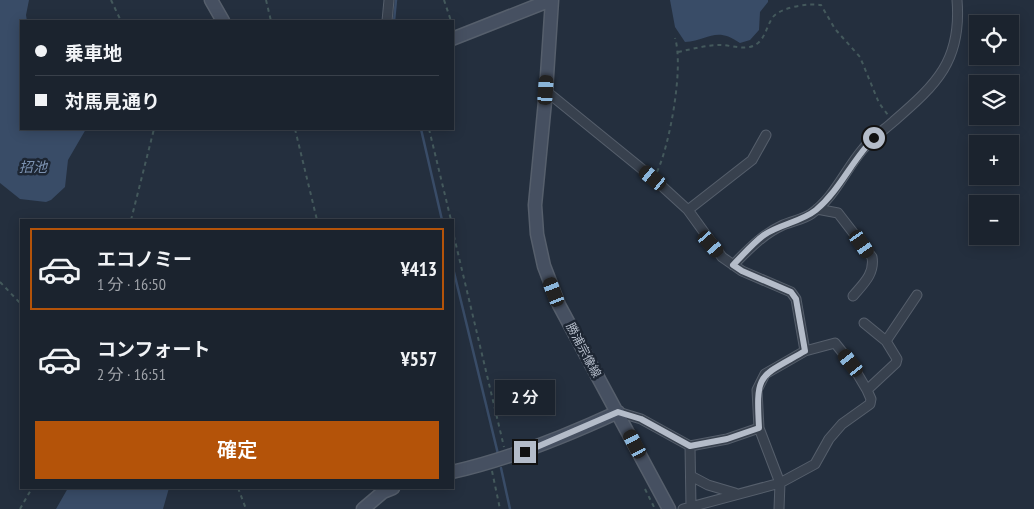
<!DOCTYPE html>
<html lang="ja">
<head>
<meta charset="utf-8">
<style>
	body { margin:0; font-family:"PT Sans Narrow","Noto Sans JP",sans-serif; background:#242b36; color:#f1f3f6; height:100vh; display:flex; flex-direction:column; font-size:19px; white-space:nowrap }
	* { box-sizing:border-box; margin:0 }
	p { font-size:16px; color:#a0a4aa }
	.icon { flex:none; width:28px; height:28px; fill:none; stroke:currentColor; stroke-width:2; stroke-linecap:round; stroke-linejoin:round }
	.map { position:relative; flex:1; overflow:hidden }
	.sheet { position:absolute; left:20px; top:219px; width:434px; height:270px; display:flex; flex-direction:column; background:#1b232e; border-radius:0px; box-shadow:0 2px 12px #0003,0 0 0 1px #39404a }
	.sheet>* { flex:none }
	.top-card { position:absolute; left:20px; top:20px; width:434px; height:110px; border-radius:0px; box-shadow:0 2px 12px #0003,0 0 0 1px #39404a; display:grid; align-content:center; height:110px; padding:0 15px; background:#1b232e }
	.tools { position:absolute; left:969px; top:15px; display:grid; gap:10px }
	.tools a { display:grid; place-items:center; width:50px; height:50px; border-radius:0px; background:#1b232e; box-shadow:0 2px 12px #0003,0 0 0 1px #39404a; font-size:25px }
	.end { position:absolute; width:22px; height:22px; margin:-11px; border:6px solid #b4bcc9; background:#111; box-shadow:0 0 0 2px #111 }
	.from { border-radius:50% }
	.bubble { position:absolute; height:35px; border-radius:0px; background:#1b232e; box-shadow:0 2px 12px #0003,0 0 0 1px #39404a; font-size:16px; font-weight:600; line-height:35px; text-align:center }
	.car { position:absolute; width:15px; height:30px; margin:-15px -8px; border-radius:6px; box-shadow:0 0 4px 1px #0007; background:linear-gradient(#222 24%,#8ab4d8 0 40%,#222 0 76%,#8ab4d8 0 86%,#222 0) }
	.top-card b { display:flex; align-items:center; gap:18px; height:48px; font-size:19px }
	.top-card b+b { border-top:1px solid #39404a }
	.top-card i { width:12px; height:12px; background:#f1f3f6 }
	ul { padding:9px 0 0; list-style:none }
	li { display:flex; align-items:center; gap:15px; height:82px; margin:0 10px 8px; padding:0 5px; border:2px solid transparent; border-radius:0px }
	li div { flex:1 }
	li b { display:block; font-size:19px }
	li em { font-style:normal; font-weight:600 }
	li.selected { border-color:#b45309 }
	li>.icon { width:45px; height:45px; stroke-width:1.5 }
	.action { display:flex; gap:10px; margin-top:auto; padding:10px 15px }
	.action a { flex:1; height:58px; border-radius:0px; background:#b45309; color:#fff; font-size:20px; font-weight:600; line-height:58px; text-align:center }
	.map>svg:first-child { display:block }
	.water { fill:#394c67 }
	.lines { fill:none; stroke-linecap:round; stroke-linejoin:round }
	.stream { stroke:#394c67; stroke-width:2.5 }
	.street-casing { stroke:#565f6c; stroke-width:11 }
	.secondary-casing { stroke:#565f6c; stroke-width:15 }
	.path { stroke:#44595c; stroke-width:2; stroke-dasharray:4 4; stroke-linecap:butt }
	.street { stroke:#38414e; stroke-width:9 }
	.secondary { stroke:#465061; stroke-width:12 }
	.route { stroke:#b4bcc9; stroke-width:6 }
	.labels { text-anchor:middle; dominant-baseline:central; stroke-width:5; stroke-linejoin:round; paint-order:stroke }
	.street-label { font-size:12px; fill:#b4bcc9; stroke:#1d2633 }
	.water-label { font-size:14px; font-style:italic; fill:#7c92b1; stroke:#1d2633 }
</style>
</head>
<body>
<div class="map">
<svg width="1034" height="509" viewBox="0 0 1034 509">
	<rect width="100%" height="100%" fill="#242f3e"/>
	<path class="water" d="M0 0H29L26 15 27 21H21V129H86L68 160 65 187 51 200 46 202 20 199 0 183Z
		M670 0H768V2L760 12 759 30 750 40 740 43C716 26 709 40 685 42L675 27Z
		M68 488H169L163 509H56Z"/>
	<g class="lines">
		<path class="stream" d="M394 21 396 0
			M421 129 442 220
			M452 264 498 454
			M501 468 510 509"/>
		<g class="street-casing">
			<path id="street" d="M387 21 389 0
				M546 91 653 178 688 210 722 257 742 271 791 292 796 299 805 351 765 374 757 390 759 428 780 483 779 509
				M817 209 838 213 872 257C875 274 863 284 853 296
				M688 210 752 160 766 135
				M733 265C749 249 763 234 783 225 792 221 804 219 811 214 835 197 845 170 863 149 872 138 884 130 894 121 937 84 962 60 957 0
				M864 323 886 341
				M805 351 835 343 851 363 867 390
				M618 412 641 419 690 446 727 439 759 428
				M690 446 691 507
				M691 476 708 485 735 493
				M683 509 780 483 815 464 829 439 842 424 870 404 871 399 867 390 896 363 897 359 886 341 917 295"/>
		</g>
		<g class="secondary-casing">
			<path id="secondary" d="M211 0 223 21
				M552 0 546 91 535 205 537 234 544 266 559 305 669 509
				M452 39 551 0
				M452 472C510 459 564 437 618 412
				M363 509 383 492 393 488"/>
		</g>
		<path class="path" d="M111 0 121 21
			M266 0 271 21
			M444 0 451 21
			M678 52C692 49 707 45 720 45 733 45 747 52 758 43 766 36 767 25 773 17 781 7 809 3 821 5L835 29 860 57 879 103 888 115
			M295 129 317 220
			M429 129 451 220
			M657 172C670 144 684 67 675 38
			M131 220 154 129
			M452 228 504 447
			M0 282 21 304
			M492 471 500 509
			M238 488 246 509
			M645 489 655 509
			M20 509 32 488"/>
		<use href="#street" class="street"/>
		<use href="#secondary" class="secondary"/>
	</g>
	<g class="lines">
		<path class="route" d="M525 452 618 412 641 419 690 446 727 439 759 428C756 372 758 378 805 351L796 299 791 292 742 271 733 265C743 255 753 243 764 235 780 224 801 222 816 210 840 190 852 160 874 138"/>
	</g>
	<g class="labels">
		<g class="street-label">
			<text transform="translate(584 350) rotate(62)">勝浦宗像線</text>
		</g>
		<g class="water-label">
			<text x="33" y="167">招池</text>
		</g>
	</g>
</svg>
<div class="tools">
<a><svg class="icon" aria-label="locate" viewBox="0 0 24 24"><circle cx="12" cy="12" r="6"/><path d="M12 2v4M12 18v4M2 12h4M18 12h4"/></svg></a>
<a><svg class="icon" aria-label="layers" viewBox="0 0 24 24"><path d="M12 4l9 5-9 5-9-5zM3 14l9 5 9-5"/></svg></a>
<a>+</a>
<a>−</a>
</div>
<i class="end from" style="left:874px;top:138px"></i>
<i class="end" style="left:525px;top:452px"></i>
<div class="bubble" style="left:495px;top:380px;width:60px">2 分</div>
<i class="car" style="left:546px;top:90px;rotate:4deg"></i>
<i class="car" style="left:653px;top:178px;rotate:309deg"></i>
<i class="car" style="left:711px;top:244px;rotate:139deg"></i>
<i class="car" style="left:862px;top:244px;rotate:145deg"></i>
<i class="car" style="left:554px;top:292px;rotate:339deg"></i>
<i class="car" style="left:851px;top:363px;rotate:322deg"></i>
<i class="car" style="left:635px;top:444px;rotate:332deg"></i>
<div class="top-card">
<b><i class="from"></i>乗車地</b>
<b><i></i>対馬見通り</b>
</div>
<section class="sheet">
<ul>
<li class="selected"><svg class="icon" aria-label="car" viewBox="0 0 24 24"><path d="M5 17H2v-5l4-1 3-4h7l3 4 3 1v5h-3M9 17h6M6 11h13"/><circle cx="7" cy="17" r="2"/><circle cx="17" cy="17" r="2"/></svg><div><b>エコノミー</b><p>1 分 · 16:50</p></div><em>¥413</em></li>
<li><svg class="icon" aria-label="car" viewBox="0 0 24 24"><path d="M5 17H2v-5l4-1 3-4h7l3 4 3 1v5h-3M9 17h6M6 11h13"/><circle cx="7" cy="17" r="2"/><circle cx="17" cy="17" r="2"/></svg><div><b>コンフォート</b><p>2 分 · 16:51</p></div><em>¥557</em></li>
</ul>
<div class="action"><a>確定</a></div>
</section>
</div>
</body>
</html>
